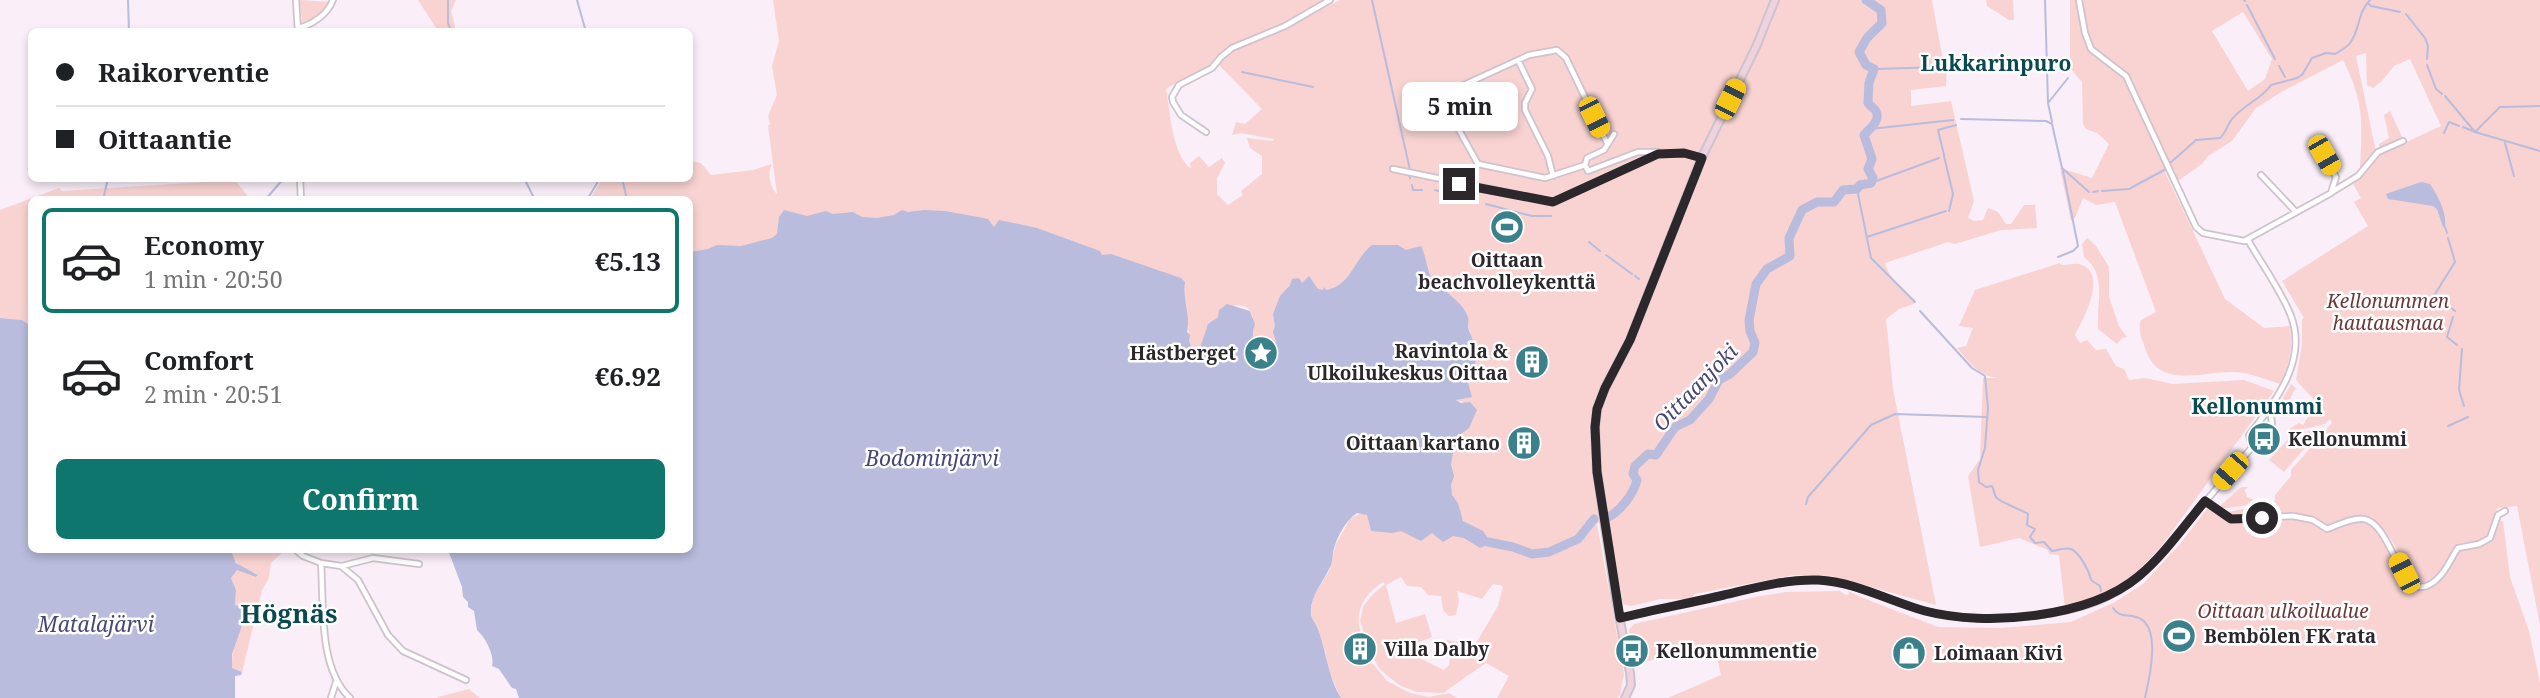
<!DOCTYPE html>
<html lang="en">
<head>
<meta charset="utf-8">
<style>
	body { margin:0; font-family:"Noto Serif",serif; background:#f2f2f2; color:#202124; height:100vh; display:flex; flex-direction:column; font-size:26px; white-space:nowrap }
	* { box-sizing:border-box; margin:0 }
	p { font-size:23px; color:#757577 }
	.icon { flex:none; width:38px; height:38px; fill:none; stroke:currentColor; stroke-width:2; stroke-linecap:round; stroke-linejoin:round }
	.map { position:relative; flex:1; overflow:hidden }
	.side { position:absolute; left:28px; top:196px; width:665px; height:357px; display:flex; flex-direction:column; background:#fff; border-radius:10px; box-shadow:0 4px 10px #0003 }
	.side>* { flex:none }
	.banner { position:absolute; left:28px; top:28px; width:665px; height:154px; border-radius:10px; box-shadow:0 4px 10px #0003; display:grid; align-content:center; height:154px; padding:0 28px; background:#fff }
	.end { position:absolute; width:32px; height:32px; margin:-16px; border:9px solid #2c272b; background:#fff; box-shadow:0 0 0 4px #fff }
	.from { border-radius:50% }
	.bubble { position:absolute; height:49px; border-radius:10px; background:#fff; box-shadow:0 4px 10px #0003; font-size:23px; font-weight:700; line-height:49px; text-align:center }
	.car { position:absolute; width:21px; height:42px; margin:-21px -10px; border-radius:9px; box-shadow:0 0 5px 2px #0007; background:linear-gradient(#f5c518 24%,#345 0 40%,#f5c518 0 76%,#345 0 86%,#f5c518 0) }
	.banner b { display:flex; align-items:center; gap:24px; height:66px; font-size:26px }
	.banner b+b { border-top:2px solid #e0e0e0 }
	.banner i { width:18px; height:18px; background:#202124 }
	ul { padding:12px 0 0; list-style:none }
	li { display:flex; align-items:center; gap:21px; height:105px; margin:0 14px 10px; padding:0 14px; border:4px solid transparent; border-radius:10px }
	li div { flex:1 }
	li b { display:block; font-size:26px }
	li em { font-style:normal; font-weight:700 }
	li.active { border-color:#0f766e }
	li>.icon { width:63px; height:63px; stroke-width:1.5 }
	.button { display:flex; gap:14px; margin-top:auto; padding:14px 28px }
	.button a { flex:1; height:80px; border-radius:10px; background:#0f766e; color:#fff; font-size:28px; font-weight:700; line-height:80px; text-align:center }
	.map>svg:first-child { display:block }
	.green { fill:#f8d3d2; fill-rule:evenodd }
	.water { fill:#b9bcdc }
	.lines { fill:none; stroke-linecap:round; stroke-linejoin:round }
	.stream { stroke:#b9bcdc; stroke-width:2 }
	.river { stroke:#b9bcdc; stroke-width:9 }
	.minor-casing { stroke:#cec3cd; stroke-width:8 }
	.secondary-casing { stroke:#cec3cd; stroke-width:10 }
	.minor { stroke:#fff; stroke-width:4.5 }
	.secondary { stroke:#eed3de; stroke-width:6 }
	.route { stroke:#2c272b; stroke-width:9 }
	.labels { text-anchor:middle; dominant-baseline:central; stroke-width:5; stroke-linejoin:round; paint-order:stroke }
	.poi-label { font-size:19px; font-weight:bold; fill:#2c272b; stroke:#fff; text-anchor:start }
	.park-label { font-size:19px; font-style:italic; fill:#6d3839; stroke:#fff }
	.neighbourhood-label { font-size:21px; font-weight:bold; fill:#094950; stroke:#fff }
	.water-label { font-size:21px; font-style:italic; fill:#454774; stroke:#fff }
	.district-label { font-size:26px; font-weight:bold; fill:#094950; stroke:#fff }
</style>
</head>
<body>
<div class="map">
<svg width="2540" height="698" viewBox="0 0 2540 698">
	<rect width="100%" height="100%" fill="#faeef8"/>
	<path class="green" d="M299 0 331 2 330 6 303 26Z
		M418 0H456L451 11 456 31H438Z
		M773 0H1324L1256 37 1229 47V50L1215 58 1211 67 1181 80 1166 89C1171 114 1171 152 1191 169L1190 163 1199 156 1209 167 1222 158 1225 163 1217 178V194L1228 205 1243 195 1241 191 1262 174V156L1250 148 1247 138 1273 141 1274 139 1241 133 1232 135 1236 122 1245 124 1262 109 1218 64 1233 50 1289 26 1340 0H1932L1944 66 1947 68 1946 86 1911 90V106L1951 101 1974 201 1968 218 1974 221 1983 220 1988 208 1998 212 2006 224H2011L2024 205H2035L2037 228 2001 230 1955 244 1948 242 1885 263C1889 279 1904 289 1915 300L1914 304 1899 309 1886 319 1893 389 1936 605 1832 576 1794 575 1694 594 1693 599H1660L1631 606 1623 604 1607 516 1597 524 1624 674 1620 695 1617 698H1497L1509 676 1486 663 1443 693 1417 692 1401 686 1389 677 1379 668 1373 657 1360 621 1363 607 1372 595 1385 584 1383 582C1363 595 1353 612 1362 636L1348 642 1354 661 1373 664 1387 681 1410 693 1429 697 1449 693 1457 698H1341L1328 670 1326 654 1318 628 1312 619 1311 611 1313 597 1329 571 1336 544 1350 519 1361 513H1391L1487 545 1489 540C1481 529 1471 530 1463 520 1437 489 1456 437 1468 404L1456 400 1461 398 1453 395 1478 364H1475L1477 347 1470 334 1467 315 1439 284 1355 272 1343 287 1329 293 1317 289 1309 281 1288 286 1280 336 1271 359 1256 365 1257 357 1254 359C1247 342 1267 300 1232 306L1197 363 1190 357 1188 323 690 308V200H589L602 179 690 178V161L701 163 711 175 753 170 772 164C767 174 770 187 777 194L768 126 770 124 768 116 777 95 772 66 779 41ZM1401 577 1407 586 1421 587 1428 595 1441 596 1443 610 1449 616 1456 615 1459 600 1457 591 1482 599 1493 584 1503 586 1498 606 1475 645 1447 640 1446 647 1451 653 1449 665 1444 670 1405 651 1404 648 1432 637 1425 614 1396 623 1386 585Z
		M1986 0H2013L2014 20H2009L1987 6Z
		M2070 0H2540V625L2517 506 2498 508C2492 517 2496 531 2487 538 2477 546 2465 538 2456 546 2452 549 2451 555 2448 560 2442 573 2435 580 2422 586 2404 578 2402 560 2394 544 2388 534 2380 526 2371 517H2354L2328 526C2288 501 2251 529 2223 513L2242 509H2267L2275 501V495L2291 476V470L2332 423 2330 419 2325 424 2291 432 2289 429 2299 423 2303 425 2317 403 2296 380 2302 345V319L2304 318 2282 281 2368 226 2354 202 2361 198 2353 184C2364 175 2370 163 2380 154L2441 126 2410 59 2394 66 2382 81 2373 88 2367 85 2366 53 2356 56 2376 152 2360 170C2362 122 2365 104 2343 60L2283 91 2256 108 2232 141 2208 156 2202 164 2178 181 2174 169 2165 172 2225 299 2264 328 2290 326C2293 348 2289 364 2281 384 2269 381 2256 375 2244 373 2211 367 2161 393 2146 351 2143 341 2137 331 2141 320L2156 312 2115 202 2096 205 2083 198 2075 218 2071 221 2060 168 2092 178 2109 144 2097 133 2086 129 2083 124 2082 82 2070 68ZM2243 12 2272 59 2265 79 2248 91 2212 31Z
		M2390 111 2403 139 2380 150 2379 144 2389 138 2384 115Z
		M235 180 250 199 32 200 31 326 22 320 0 318V210L59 188 62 191Z
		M2087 238 2096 246 2109 267V297L2119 326 2127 337 2122 338 2117 344 2098 329C2096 302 2108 276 2084 257L2082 244Z
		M2060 263 2061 265C2068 266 2075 262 2082 265 2108 275 2082 321 2075 335L2080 343 2087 340 2096 350 2106 349 2116 366 2124 369 2129 380 2145 378 2173 384 2244 380 2274 391 2160 548 2133 577 2102 597 2065 608 2059 555 2049 554 2048 550 2019 538 1980 547 1968 476 1980 459 1983 378H1998C1979 376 1969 362 1957 348L1966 346 1973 328 1959 326 1975 290Z
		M2291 384 2298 390 2295 389 2285 409V414L2282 415 2279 413 2278 407Z
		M2322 428 2284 472 2269 460 2291 436Z
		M2241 487H2248L2245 490 2247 497 2257 501 2255 504 2220 509 2219 507Z
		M2209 506 2224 519 2233 521C2256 521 2282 514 2305 520 2311 521 2315 525 2320 527 2342 535 2354 509 2377 530L2408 583 2419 590C2443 587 2447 567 2459 550 2482 541 2491 555 2499 521H2503L2510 577 2529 631 2540 683V698H1668L1721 675 1715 649 1704 645 1631 666V655L1633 654 1629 630 1634 624 1760 596 1786 592 1840 591 1846 595 1849 594 1848 591 1863 598 1938 627 2002 628 2071 622 2115 602 2143 584 2180 544Z
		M231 550H285L271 563 269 578 262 590 242 672 232 668C231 652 238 626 250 618L249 611 235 605 236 590 231 578 237 569 258 577 256 573C241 568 236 565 231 550Z
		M469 689 480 698H437L438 697Z"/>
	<path class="water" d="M2421 182 2430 184C2438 196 2447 213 2445 227H2443L2437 209 2433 206 2388 199 2386 194Z
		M784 210 807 216 826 211 833 214 853 212 862 217 877 218 894 215 902 210 908 212 924 210 945 211 973 216 988 219 994 227 999 220 1037 228 1100 251 1102 255 1111 254 1181 278 1185 282C1182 300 1191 316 1187 332L1190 335 1189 341 1194 354 1191 360 1197 357 1208 324 1218 317 1219 310 1227 304 1250 311 1255 324C1250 338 1255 354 1254 365L1267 359 1268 352 1276 342 1273 332 1275 326 1273 314 1280 296 1290 285 1292 279 1299 278 1302 283 1309 276 1318 289 1323 290 1324 287 1326 290C1351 286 1354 259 1372 245H1398L1406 250 1421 246C1426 255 1428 275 1433 281 1444 291 1462 301 1468 317 1469 322 1467 328 1470 333 1475 345 1479 351 1475 364L1478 366H1475L1476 374 1468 383 1472 397 1456 400 1461 403 1470 402 1477 410 1469 428 1461 434 1455 442 1451 465 1454 476 1451 485 1452 495 1458 503 1463 521 1483 531 1489 540 1487 545 1480 548 1464 538 1453 536 1443 542 1432 533 1421 541 1401 531 1392 533 1371 531 1367 515 1357 513C1345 521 1335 540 1333 554 1332 560 1332 564 1329 569 1322 584 1310 596 1311 613 1311 620 1317 624 1319 632 1327 654 1328 678 1341 698H519L516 689 512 688 499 669 492 666C495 655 485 637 477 630L474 611 468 607V602L463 597 462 587 448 550H690V252L708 249 717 245 741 246 772 238 777 234 779 217Z
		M0 318 22 320 31 326 32 550H231L236 563 258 575 256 577 237 570 231 578 236 590 235 605 248 609 250 618 248 622 243 623 232 654V668L242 672 241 675 235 676V698H0Z"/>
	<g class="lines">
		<path class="stream" d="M128 0 129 32
			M448 0V23L451 32
			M577 0 586 32
			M1372 0 1410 170
			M2045 0 2048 103
			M2244 0 2245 1
			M2368 3 2371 6 2400 12
			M2247 5 2275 59
			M2406 14 2425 38 2428 46 2427 59
			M2427 65 2436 89 2442 94
			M2279 66 2285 77
			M1874 69 1944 67
			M1242 72 1313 87
			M2445 96 2475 132 2540 151
			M1961 119 2046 121 2052 124 2062 168 2089 192
			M2052 122 2048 103 2068 78
			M2463 127 2475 132 2500 107 2540 106
			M1870 129 1953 120
			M2444 133 2449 122 2459 126
			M2505 143 2514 176
			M1944 155 1938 130 1956 125
			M1944 156 1953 194 1949 211
			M2169 164 2196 140 2220 138C2226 133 2227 125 2232 119 2243 105 2262 99 2271 85L2297 78 2302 75 2312 58 2326 53 2335 54C2340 51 2346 48 2350 43 2360 31 2357 13 2370 0
			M1409 175 1410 178
			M524 178 535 200
			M622 178 627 200
			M1871 183 1939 158
			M1412 185 1413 190H1422
			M1857 189 1871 258 1915 302
			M1435 190 1478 202
			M2102 191 2129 189 2166 169
			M2093 192 2098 191
			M103 200 108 178
			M265 200 284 178
			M587 200 600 178
			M1486 204 1532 216H1551
			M2445 227 2447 233
			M1867 237 1946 211
			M1589 242 1600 251
			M1606 255 1632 274
			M2058 257 2073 251 2078 246 2063 171
			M1635 276 1639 279
			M2437 296 2435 294 2455 262 2448 238
			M2443 301 2455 311
			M1920 311 1972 368 1985 376 1988 408 1985 448 1978 470 1979 482 1986 487 1992 486C1994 490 1994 494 1996 497 1999 502 2022 510 2028 514L2027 525 2035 529 2030 537 2035 543 2044 542 2052 551C2058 550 2066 547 2071 549 2080 553 2089 571 2091 580L2100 586 2101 591
			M2453 317 2447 337 2457 345
			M2462 349 2459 390 2464 406
			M2448 426 2468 417
			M1806 504 1808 497 1871 425 1895 414 1987 417
			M2113 608C2120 618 2126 614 2136 617 2163 624 2149 679 2145 698"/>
		<path class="river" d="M1608 517C1620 512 1634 493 1637 480L1633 474 1635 466 1648 454 1656 455 1675 427 1690 420 1709 399 1719 380 1730 374 1753 352 1755 343 1750 331 1749 320 1756 284 1767 269 1790 256 1789 238 1802 210 1817 202H1834L1843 190 1857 189 1860 185 1871 183 1873 178 1868 169 1872 159 1864 135C1869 129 1881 121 1876 111 1874 108 1870 106 1868 103L1869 83 1874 69 1866 65 1859 52 1867 38 1882 23 1881 10 1866 0
			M1488 542 1513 547 1532 554 1549 552 1578 539 1594 519"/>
		<g class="minor-casing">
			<path id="minor" d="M296 0 298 32
				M2079 0 2085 33 2091 49 2126 76 2196 227 2203 233 2244 241 2331 193 2336 177 2319 147
				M298 28C312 25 328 14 333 0
				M1518 60 1532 89 1525 103V110L1548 156 1553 176
				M1206 132 1181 115 1173 102 1172 97 1179 85 1212 68 1221 57 1232 48 1285 26 1330 0
				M1614 134 1604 150 1587 158 1585 165 1588 171 1638 152H1659
				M1585 165 1545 178 1478 164 1449 112 1448 99 1455 89 1529 55 1557 50 1566 58 1607 143
				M1393 169 1553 202 1658 154 1684 153 1702 157
				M2261 175 2296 212
				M300 178 301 200
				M2332 192 2358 176 2378 152 2403 141
				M2248 240C2262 265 2281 290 2291 316 2308 361 2275 402 2249 435L2252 447
				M2205 501 2231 519 2293 516 2313 520 2327 529C2338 525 2353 517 2364 519 2395 525 2400 612 2436 580 2447 571 2450 559 2458 548L2479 544 2490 538 2498 515 2505 511
				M296 550 303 556 321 563 341 566 358 580 388 635 403 651 466 680
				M321 563C324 605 318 668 350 698
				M342 566 373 558 419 564
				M1620 618C1656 610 1692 602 1729 594 1756 588 1784 579 1813 580 1852 581 1887 600 1925 611 1973 624 2057 619 2103 599 2121 591 2136 578 2151 565L2272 424 2270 409
				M331 698 336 682"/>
		</g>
		<g class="secondary-casing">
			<path id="secondary" d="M1625 698 1631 685 1630 673 1616 600 1597 472 1595 427 1597 409 1605 388 1630 340 1702 157 1756 47 1775 0"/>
		</g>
		<use href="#minor" class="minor"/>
		<use href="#secondary" class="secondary"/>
	</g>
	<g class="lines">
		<path class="route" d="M1459 184 1553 202 1658 154 1684 153 1702 158 1630 340 1605 388 1597 409 1595 427 1597 472 1620 618C1654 610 1689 603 1724 595 1754 588 1786 579 1818 580 1856 582 1889 601 1925 611 1986 627 2089 618 2139 576 2164 555 2184 526 2205 501L2231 519 2262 518"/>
	</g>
	<defs>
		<g id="stadium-disc" transform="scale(1.75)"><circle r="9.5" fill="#3a818b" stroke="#fff"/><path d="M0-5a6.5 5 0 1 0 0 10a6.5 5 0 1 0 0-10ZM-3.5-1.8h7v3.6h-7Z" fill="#fff"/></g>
		<g id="sight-disc" transform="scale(1.75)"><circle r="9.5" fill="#3a818b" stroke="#fff"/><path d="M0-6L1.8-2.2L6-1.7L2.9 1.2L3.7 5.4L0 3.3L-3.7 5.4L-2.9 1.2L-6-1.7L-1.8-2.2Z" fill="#fff"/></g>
		<g id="building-disc" transform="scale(1.75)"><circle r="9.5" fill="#3a818b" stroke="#fff"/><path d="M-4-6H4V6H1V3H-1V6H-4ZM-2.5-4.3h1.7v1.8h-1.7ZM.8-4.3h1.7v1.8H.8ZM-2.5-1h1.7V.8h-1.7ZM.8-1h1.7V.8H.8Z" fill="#fff"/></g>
		<g id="bus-disc" transform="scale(1.75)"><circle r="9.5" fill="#3a818b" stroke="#fff"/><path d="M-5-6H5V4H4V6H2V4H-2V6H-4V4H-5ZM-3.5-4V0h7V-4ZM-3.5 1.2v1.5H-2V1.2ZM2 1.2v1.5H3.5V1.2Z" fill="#fff"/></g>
		<g id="shop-disc" transform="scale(1.75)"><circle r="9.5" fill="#3a818b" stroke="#fff"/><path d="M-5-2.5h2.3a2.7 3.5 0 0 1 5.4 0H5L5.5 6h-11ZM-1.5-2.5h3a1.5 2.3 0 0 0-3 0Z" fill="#fff"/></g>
	</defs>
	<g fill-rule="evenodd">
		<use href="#stadium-disc" x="1507" y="227"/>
		<use href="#sight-disc" x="1261" y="353"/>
		<use href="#building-disc" x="1532" y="362"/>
		<use href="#bus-disc" x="2264" y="439"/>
		<use href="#building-disc" x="1524" y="443"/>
		<use href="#stadium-disc" x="2179" y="636"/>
		<use href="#building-disc" x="1360" y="649"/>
		<use href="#bus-disc" x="1632" y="651"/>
		<use href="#shop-disc" x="1909" y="653"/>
	</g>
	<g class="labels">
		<g class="poi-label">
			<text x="1507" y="260" text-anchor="middle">Oittaan<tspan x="1507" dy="22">beachvolleykenttä</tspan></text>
			<text x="1508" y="351" text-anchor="end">Ravintola &amp;<tspan x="1508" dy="22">Ulkoilukeskus Oittaa</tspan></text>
			<text x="1236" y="353" text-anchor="end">Hästberget</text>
			<text x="2288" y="439">Kellonummi</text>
			<text x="1500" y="443" text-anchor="end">Oittaan kartano</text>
			<text x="2204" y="636">Bembölen FK rata</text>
			<text x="1384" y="649">Villa Dalby</text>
			<text x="1656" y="651">Kellonummentie</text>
			<text x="1934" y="653">Loimaan Kivi</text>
		</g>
		<g class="park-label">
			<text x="2388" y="301">Kellonummen<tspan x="2388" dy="22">hautausmaa</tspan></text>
			<text x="2283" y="611">Oittaan ulkoilualue</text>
		</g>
		<g class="neighbourhood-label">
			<text x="1996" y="63">Lukkarinpuro</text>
			<text x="2257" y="406">Kellonummi</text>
		</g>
		<g class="water-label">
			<text transform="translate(1695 387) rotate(-46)">Oittaanjoki</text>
			<text x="932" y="458">Bodominjärvi</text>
			<text x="96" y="624">Matalajärvi</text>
		</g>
		<g class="district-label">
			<text x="289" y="613">Högnäs</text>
		</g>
	</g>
</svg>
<i class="end from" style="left:2262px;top:518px"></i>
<i class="end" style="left:1459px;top:184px"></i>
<div class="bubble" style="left:1402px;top:82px;width:116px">5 min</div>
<i class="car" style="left:1730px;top:99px;rotate:26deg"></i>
<i class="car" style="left:1594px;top:117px;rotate:154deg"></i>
<i class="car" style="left:2324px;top:155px;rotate:150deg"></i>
<i class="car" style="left:2230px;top:471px;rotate:221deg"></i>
<i class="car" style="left:2404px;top:573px;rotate:333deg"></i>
<div class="banner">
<b><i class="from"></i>Raikorventie</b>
<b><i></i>Oittaantie</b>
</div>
<section class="side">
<ul>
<li class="active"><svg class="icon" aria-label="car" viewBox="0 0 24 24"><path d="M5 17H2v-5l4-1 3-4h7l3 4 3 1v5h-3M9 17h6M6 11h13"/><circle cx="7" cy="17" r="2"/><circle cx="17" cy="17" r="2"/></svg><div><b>Economy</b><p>1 min · 20:50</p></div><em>€5.13</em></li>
<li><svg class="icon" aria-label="car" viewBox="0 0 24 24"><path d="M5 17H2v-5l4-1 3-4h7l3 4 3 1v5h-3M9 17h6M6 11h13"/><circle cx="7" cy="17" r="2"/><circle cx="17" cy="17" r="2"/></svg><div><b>Comfort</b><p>2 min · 20:51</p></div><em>€6.92</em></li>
</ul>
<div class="button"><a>Confirm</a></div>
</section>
</div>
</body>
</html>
